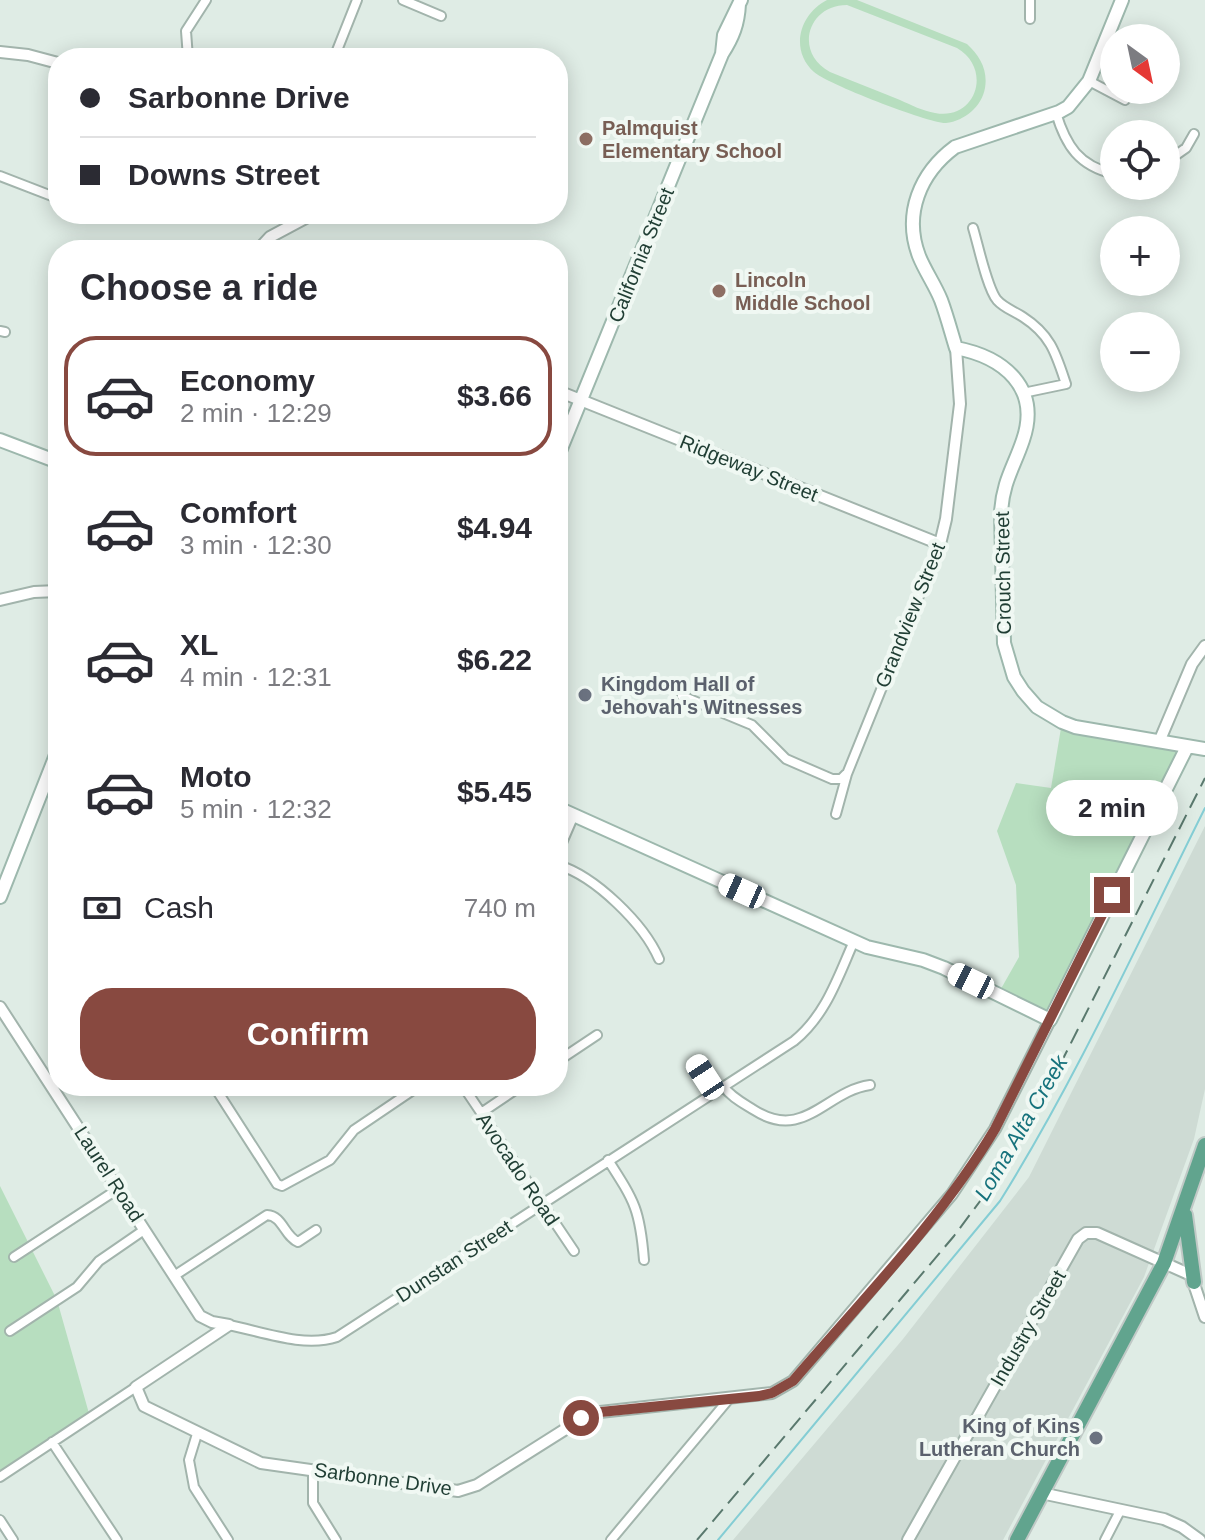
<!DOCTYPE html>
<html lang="en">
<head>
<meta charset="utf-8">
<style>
	body { margin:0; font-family:Helvetica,sans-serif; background:#f7f7f7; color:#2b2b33; height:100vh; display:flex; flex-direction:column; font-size:30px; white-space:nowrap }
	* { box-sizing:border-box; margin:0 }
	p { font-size:26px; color:#7c7c81 }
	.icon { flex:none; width:44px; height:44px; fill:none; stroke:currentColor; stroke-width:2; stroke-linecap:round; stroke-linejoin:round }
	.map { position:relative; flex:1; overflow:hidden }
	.details { position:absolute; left:48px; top:240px; width:520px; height:856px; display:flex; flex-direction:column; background:#fff; border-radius:32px; box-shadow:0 4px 20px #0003 }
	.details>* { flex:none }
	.banner { position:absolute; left:48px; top:48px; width:520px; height:176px; border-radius:32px; box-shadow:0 4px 20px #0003; display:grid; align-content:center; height:176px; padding:0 32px; background:#fff }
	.needle { width:52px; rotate:147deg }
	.tools { position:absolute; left:1100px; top:24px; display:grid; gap:16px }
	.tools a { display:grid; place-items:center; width:80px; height:80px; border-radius:50%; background:#fff; box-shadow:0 4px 20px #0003; font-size:40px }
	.end { position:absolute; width:36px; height:36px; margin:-18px; border:10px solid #884940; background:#fff; box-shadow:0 0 0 4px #fff }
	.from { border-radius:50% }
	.bubble { position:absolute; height:56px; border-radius:28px; background:#fff; box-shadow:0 4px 20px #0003; font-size:26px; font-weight:800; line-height:56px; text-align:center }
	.car { position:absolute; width:24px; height:48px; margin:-24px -12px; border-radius:10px; box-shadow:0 0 6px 2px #0007; background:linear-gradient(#fff 24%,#345 0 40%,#fff 0 76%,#345 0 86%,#fff 0) }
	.banner b { display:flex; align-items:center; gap:28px; height:76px; font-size:30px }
	.banner b+b { border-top:2px solid #e1e1e2 }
	.banner i { width:20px; height:20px; background:#2b2b33 }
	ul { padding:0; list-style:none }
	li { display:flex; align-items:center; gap:24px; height:120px; margin:0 16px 12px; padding:0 16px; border:4px solid transparent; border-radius:32px }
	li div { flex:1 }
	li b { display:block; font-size:30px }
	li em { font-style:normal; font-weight:800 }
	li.selected { border-color:#884940 }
	li>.icon { width:72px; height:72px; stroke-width:1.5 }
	h2 { padding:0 32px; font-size:36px; line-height:96px }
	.pay { display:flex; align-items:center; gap:20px; height:88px; padding:0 32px; font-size:30px }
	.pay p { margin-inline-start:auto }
	.primary-button { display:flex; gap:16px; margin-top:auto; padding:16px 32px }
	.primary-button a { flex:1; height:92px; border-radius:32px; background:#884940; color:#fff; font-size:32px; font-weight:800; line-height:92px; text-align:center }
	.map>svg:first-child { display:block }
	.built { fill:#cedbd4 }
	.green { fill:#b7debf; fill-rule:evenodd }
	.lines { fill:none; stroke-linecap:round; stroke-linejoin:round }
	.stream { stroke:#84cdd4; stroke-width:2 }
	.minor-casing { stroke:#a2b4ac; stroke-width:12 }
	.tertiary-casing { stroke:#a2b4ac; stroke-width:14 }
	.secondary-casing { stroke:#9db8ad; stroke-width:16 }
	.primary-casing { stroke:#c0c9c6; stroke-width:18 }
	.minor { stroke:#fff; stroke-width:8 }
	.tertiary { stroke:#fff; stroke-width:10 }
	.secondary { stroke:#fff; stroke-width:12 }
	.primary { stroke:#61a48e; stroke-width:14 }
	.rail { stroke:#5a796e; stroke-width:2; stroke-dasharray:16 8; stroke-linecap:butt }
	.route { stroke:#884940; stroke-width:10 }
	.education-dot { fill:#8d6e63; stroke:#f0f8f3; stroke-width:3 }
	.worship-dot { fill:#6b7280; stroke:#f0f8f3; stroke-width:3 }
	.labels { text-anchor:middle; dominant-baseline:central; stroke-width:8; stroke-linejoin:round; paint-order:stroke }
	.education-label { font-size:20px; font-weight:bold; fill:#785e54; stroke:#f0f8f3; text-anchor:start }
	.street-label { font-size:20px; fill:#1f3d33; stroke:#f0f8f3 }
	.worship-label { font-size:20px; font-weight:bold; fill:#5b616d; stroke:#f0f8f3; text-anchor:start }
	.water-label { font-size:22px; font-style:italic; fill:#16727c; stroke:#f0f8f3 }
</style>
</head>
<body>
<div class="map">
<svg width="1205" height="1540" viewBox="0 0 1205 1540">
	<rect width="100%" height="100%" fill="#dfece5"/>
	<path class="built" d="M1205 826V1089L1194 1139 1144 1277 1003 1540H733L903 1339 1029 1177Z"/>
	<path class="green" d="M827 0H857L967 44C980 56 988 70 985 88 982 106 965 121 946 123 930 124 825 83 814 72 789 49 800 14 827 0ZM847 5 957 48C993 69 976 121 935 113 923 111 911 105 900 100 877 91 853 81 830 72 794 53 807 5 847 5Z
		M1062 722 1187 747 1049 1020 998 994 1019 957 1016 885 997 831 1016 783 1051 788Z
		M0 1186 57 1300 90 1417 0 1477Z"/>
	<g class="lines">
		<path class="stream" d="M718 1540 1000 1201C1078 1076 1139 940 1205 808"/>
		<g class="minor-casing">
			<path id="minor" d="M403 0 441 16
				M1030 0V19
				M188 58 186 31 206 0
				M334 58 357 0
				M1089 81 1125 100
				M1056 113C1066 146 1079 166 1114 174
				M1166 162 1186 148 1194 134
				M0 176 57 198
				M973 228C978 244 987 288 997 300 1004 308 1014 311 1023 317 1051 335 1056 354 1066 384L1023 393
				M0 331 5 332
				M682 696 752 725 786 759 832 779H841L846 774
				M836 814 847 774 940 544
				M558 852 574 815
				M558 865C595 876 644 924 659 959
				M558 1061 597 1035
				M696 1062 715 1092
				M214 1086 277 1184 282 1186 330 1160 354 1130 419 1086
				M463 1086 574 1251
				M723 1086C731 1097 743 1103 754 1110 804 1142 826 1091 870 1085
				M481 1113 521 1086
				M608 1160C635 1202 640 1210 644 1260
				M14 1257 118 1189
				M174 1276 267 1215C283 1216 284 1236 298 1242L316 1230
				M229 1325C263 1332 304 1348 337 1337L794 1041C826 1015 838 977 854 941
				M10 1331 77 1287 99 1261 144 1230
				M197 1434 189 1460 194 1487 228 1540
				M52 1442 117 1540
				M313 1470V1503L336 1540
				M0 1477 136 1387
				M0 1520 13 1540
				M611 1540 729 1399
				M1105 1540 1120 1511"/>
		</g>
		<g class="tertiary-casing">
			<path id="tertiary" d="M0 52 28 55 58 63
				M258 250 270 237 313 214
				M558 391 940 544 946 519 960 404 956 348
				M0 600 34 592 58 591
				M1159 742 1192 664 1205 646
				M0 1007 200 1316 212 1322 229 1325
				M229 1325 136 1387 144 1406 261 1463 458 1491 477 1485 591 1413 772 1393 793 1381 952 1194 995 1129 1050 1020
				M1041 1493 1164 1519 1182 1527 1200 1540
				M908 1540 1078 1239 1086 1233H1097L1191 1275 1205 1317"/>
		</g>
		<g class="secondary-casing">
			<path id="secondary" d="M1122 0 1089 81 1068 107 1059 112 955 147C920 173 903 214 919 256 925 271 935 285 941 300 947 316 951 332 956 348 1003 357 1041 387 1023 440 1014 467 1003 481 1001 512L1004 643 1014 677 1023 691 1037 707 1062 722 1075 727 1205 749
				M739 4C738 24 733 37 722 54L724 35 741 0
				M0 440 58 462
				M558 456 722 54
				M558 808 867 947 923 960 944 968 1050 1020 1187 747
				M0 897 58 750"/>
		</g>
		<g class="primary-casing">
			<path id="primary" d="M1185 1215 1194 1282
				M1017 1540 1164 1263 1205 1145"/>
		</g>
		<use href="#minor" class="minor"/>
		<use href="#tertiary" class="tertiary"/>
		<use href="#secondary" class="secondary"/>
		<use href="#primary" class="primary"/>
		<path class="rail" d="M697 1540 954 1236 1001 1173 1029 1126 1205 778"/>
	</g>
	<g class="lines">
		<path class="route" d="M581 1418 591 1413 759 1396 772 1393 793 1381C862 1300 940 1221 995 1129L1112 895"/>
	</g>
	<g class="education-dot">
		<circle cx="586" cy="139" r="8"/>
		<circle cx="719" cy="291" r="8"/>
	</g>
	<g class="worship-dot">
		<circle cx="585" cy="695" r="8"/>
		<circle cx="1096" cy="1438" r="8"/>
	</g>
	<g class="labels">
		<g class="education-label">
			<text x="602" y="128">Palmquist<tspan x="602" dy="23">Elementary School</tspan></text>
			<text x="735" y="280">Lincoln<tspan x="735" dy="23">Middle School</tspan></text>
		</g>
		<g class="street-label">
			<text transform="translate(641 255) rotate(-68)">California Street</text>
			<text transform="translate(749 468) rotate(22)">Ridgeway Street</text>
			<text transform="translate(1003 573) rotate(-91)">Crouch Street</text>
			<text transform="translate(910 615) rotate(-68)">Grandview Street</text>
			<text transform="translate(518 1169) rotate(56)">Avocado Road</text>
			<text transform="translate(109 1174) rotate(57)">Laurel Road</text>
			<text transform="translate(454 1261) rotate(-33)">Dunstan Street</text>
			<text transform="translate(1028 1328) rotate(-60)">Industry Street</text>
			<text transform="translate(383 1479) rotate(8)">Sarbonne Drive</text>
		</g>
		<g class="worship-label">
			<text x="601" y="684">Kingdom Hall of<tspan x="601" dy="23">Jehovah's Witnesses</tspan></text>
			<text x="1080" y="1426" text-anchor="end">King of Kins<tspan x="1080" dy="23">Lutheran Church</tspan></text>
		</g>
		<g class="water-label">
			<text transform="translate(1021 1128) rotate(-60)">Loma Alta Creek</text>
		</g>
	</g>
</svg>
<div class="tools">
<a><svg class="needle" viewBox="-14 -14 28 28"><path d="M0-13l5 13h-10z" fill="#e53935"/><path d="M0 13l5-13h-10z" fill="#7c7c81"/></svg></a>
<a><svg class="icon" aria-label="locate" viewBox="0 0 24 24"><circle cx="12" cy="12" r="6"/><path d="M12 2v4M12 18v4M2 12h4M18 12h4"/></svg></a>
<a>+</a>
<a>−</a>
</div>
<i class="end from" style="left:581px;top:1418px"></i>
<i class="end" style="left:1112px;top:895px"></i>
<div class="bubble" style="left:1046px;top:780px;width:132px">2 min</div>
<i class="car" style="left:742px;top:891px;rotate:294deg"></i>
<i class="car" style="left:971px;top:981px;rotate:296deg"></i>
<i class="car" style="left:705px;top:1077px;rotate:327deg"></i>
<div class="banner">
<b><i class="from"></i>Sarbonne Drive</b>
<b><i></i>Downs Street</b>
</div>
<section class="details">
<h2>Choose a ride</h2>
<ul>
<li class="selected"><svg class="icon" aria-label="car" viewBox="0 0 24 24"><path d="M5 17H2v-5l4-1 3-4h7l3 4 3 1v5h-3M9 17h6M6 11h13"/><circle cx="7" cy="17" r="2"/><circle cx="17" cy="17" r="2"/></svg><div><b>Economy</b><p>2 min · 12:29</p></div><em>$3.66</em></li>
<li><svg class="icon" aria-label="car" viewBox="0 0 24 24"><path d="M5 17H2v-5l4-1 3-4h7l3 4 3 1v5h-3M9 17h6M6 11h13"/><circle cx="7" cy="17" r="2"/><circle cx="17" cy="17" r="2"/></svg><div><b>Comfort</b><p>3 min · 12:30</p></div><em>$4.94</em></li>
<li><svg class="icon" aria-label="car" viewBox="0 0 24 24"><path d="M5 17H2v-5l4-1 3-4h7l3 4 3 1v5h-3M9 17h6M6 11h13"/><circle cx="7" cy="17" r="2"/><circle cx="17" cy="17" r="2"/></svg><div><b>XL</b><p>4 min · 12:31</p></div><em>$6.22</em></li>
<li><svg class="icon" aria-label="car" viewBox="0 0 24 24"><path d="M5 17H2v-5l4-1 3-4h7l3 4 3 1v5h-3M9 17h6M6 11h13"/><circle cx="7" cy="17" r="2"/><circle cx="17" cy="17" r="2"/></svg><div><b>Moto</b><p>5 min · 12:32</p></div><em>$5.45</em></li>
</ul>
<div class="pay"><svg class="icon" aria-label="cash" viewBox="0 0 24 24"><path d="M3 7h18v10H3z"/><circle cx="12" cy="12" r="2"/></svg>Cash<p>740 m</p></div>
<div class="primary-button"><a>Confirm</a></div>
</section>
</div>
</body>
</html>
